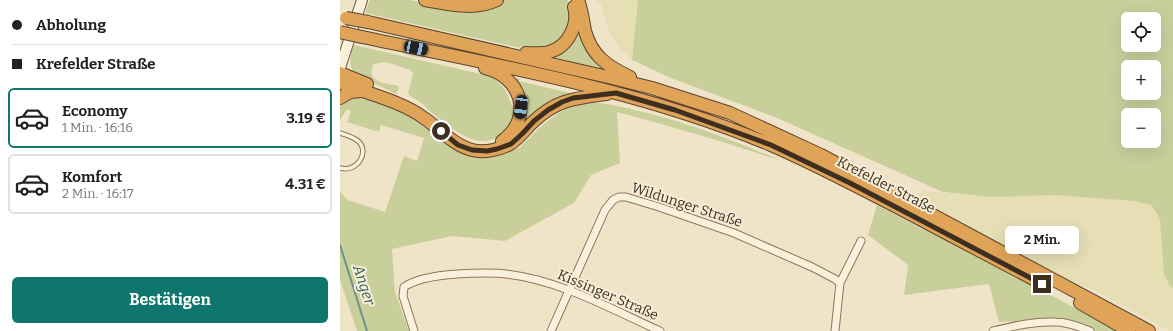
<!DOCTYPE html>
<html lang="de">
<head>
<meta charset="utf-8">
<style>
	body { margin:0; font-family:Bitter,serif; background:#f6f6f6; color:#222; height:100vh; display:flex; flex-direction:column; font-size:15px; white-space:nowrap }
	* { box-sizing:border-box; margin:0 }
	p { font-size:13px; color:#767676 }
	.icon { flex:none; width:22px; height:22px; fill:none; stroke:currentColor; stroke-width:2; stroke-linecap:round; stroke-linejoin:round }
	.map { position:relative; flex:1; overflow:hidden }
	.panel { display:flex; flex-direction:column; background:#fff; width:340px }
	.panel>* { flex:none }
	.banner { display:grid; align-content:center; height:88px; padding:0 12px; background:#fff }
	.fabs { position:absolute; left:781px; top:12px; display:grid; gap:8px }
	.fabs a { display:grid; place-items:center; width:40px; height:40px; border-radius:6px; background:#fff; box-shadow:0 4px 16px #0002; font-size:20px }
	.end { position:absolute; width:18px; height:18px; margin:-9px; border:5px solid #3d2e20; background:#fff; box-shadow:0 0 0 2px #fff }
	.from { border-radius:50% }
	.bubble { position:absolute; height:28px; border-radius:6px; background:#fff; box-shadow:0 4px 16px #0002; font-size:13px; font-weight:700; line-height:28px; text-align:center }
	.car { position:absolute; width:12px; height:24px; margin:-12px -6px; border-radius:5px; box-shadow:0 0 3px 1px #0007; background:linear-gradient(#222 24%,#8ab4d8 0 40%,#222 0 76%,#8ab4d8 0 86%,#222 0) }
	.banner b { display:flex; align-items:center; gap:14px; height:38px; font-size:15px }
	.banner b+b { border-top:1px solid #e0e0e0 }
	.banner i { width:10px; height:10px; background:#222 }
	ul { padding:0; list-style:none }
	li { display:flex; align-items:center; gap:12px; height:60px; margin:0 8px 6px; padding:0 4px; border:2px solid #e0e0e0; border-radius:6px }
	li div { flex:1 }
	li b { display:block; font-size:15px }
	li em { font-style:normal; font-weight:700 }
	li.selected { border-color:#0f766e }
	li>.icon { width:36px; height:36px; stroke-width:1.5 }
	.primary-button { display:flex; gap:8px; margin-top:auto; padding:8px 12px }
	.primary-button a { flex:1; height:46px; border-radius:6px; background:#0f766e; color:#fff; font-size:16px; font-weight:700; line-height:46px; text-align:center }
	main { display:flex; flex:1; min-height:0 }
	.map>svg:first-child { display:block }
	.farmland { fill:#e6deb5 }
	.green { fill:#c9cf9b; fill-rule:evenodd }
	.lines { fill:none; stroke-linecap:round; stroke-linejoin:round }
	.stream { stroke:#6f938a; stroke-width:2 }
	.lane-casing { stroke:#8d765c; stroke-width:5.5 }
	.street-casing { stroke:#8d765c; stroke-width:9 }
	.secondary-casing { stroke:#6f573f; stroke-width:12 }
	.highway-casing { stroke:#5b4430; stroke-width:14 }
	.lane { stroke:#faf1dc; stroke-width:3.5 }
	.street { stroke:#faf1dc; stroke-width:7 }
	.secondary { stroke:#faf1dc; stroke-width:10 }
	.highway { stroke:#e0a458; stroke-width:12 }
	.highway-bridge-casing { stroke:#5b4430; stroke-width:14; stroke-linecap:butt }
	.highway-bridge { stroke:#e0a458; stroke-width:12 }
	.route { stroke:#3d2e20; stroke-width:5 }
	.labels { text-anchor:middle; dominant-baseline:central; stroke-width:4; stroke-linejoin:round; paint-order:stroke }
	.street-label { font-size:14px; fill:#3d2e20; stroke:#f7eed8 }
	.water-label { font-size:15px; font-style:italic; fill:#2f5d5a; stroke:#f7eed8 }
</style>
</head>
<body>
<main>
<section class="panel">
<div class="banner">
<b><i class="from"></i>Abholung</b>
<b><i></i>Krefelder Straße</b>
</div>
<ul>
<li class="selected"><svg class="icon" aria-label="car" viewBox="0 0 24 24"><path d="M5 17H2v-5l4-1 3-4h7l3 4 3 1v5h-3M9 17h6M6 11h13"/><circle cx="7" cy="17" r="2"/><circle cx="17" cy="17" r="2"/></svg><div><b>Economy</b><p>1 Min. · 16:16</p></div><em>3.19 €</em></li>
<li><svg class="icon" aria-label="car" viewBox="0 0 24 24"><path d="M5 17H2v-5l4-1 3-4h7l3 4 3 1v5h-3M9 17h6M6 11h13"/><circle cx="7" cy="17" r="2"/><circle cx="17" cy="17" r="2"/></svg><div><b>Komfort</b><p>2 Min. · 16:17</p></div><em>4.31 €</em></li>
</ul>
<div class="primary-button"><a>Bestätigen</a></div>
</section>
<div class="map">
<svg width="833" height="331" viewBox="0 0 833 331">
	<rect width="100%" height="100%" fill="#f0e4c8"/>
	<path class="farmland" d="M256 0H298L292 60 279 48 272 36 266 24 261 4 257 2Z
		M584 191 651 197 717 195 793 201 808 204 812 206 820 219 824 275 830 286 833 288V331H829L756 291 730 281 622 223 576 196Z"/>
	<path class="green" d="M30 0H70L96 6 154 5 164 0H228C231 10 231 17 228 27 221 50 196 50 176 47L25 13 27 7Z
		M298 0H833V288L830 286 824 275 820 219 812 206 808 204 793 201 717 195 651 197 603 192 437 118 331 78 292 60ZM788 19H814V45H788ZM788 67H814V93H788ZM788 115H814V141H788Z
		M239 18 267 71 213 57Z
		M14 45 145 75C162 81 166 89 172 106H175C175 119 172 125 163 133 137 156 108 124 88 110 83 102 74 100 68 94L73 73 70 70 46 62 34 64C24 82 45 83 58 86L59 88 56 94 15 74C8 65 10 55 14 45Z
		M171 77 180 79 179 81 238 95 178 135 181 87Z
		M19 94 58 107 116 148 175 146 178 149C194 134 209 116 230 107 251 98 274 105 295 110 347 122 396 141 444 162 389 143 333 127 277 112L280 163 251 175 234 203 165 241 112 236 52 249 55 292 69 331H17L0 280V192L8 200 45 212 64 156 77 161 84 138 41 125 39 132 7 122 11 111 7 109 0 120V106L10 100 9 96Z
		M537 205 578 227 607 240 778 331H756L740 325 706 320 659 322 649 284 564 295 568 265 528 235Z"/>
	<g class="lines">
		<path class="stream" d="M0 245 27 331"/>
		<g class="lane-casing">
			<path id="lane" d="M0 133C6 135 13 137 18 141 30 151 18 173 0 168"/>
		</g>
		<g class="street-casing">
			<path id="street" d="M74 331 63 296 64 287C77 278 102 275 117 274 134 273 150 272 166 274 220 280 271 309 320 331
				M211 331 265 210 273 200 279 197H286L319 207 394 233 472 267 495 279 500 283
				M495 331 500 283 521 241
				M653 331C674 326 695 321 716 322 727 322 740 327 750 331"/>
		</g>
		<g class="secondary-casing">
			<path id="secondary" d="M0 68 22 0"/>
		</g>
		<g class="highway-casing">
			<path id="highway" d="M85 0C109 4 134 11 157 0
				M238 0C242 10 243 20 245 31 252 56 267 66 290 77
				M28 22 268 77 312 88 390 113 481 155 809 331
				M22 37C160 66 301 90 431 145 473 163 514 185 555 206 604 232 652 257 701 283
				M186 53C194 53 202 54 209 52 228 47 239 25 234 7
				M145 68C182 77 194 118 162 141
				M0 73 27 84
				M0 82C8 86 17 89 26 92 44 98 68 106 84 118 99 128 113 145 132 150 144 153 159 150 170 144 180 138 186 128 194 121 217 99 237 98 267 94
				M0 98 10 92 21 91
				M740 303 789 331"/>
		</g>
		<use href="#lane" class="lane"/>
		<use href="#street" class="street"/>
		<use href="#secondary" class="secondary"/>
		<use href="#highway" class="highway"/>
		<g class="highway-bridge-casing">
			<path id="highway-bridge" d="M6 18 28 22
				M0 32 22 37"/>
		</g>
		<use href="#highway-bridge" class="highway-bridge"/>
	</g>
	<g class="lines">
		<path class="route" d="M101 131 118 145 132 150 147 151 157 149 171 144 182 134 194 121 208 110 222 102 233 98 276 93 335 110 431 145 510 183 702 284"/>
	</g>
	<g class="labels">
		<g class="street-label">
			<text transform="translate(546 185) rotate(27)">Krefelder Straße</text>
			<text transform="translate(347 205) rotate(18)">Wildunger Straße</text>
			<text transform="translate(268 295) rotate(23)">Kissinger Straße</text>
		</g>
		<g class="water-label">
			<text transform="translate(24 285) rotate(72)">Anger</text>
		</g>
	</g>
</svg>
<div class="fabs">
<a><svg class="icon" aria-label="locate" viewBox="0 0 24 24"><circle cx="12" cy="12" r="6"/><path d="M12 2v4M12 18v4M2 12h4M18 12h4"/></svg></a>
<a>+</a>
<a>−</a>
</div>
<i class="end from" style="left:101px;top:131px"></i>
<i class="end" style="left:702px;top:284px"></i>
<div class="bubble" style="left:665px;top:226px;width:74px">2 Min.</div>
<i class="car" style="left:76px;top:48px;rotate:102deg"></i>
<i class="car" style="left:181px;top:107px;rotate:188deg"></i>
</div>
</main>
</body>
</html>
